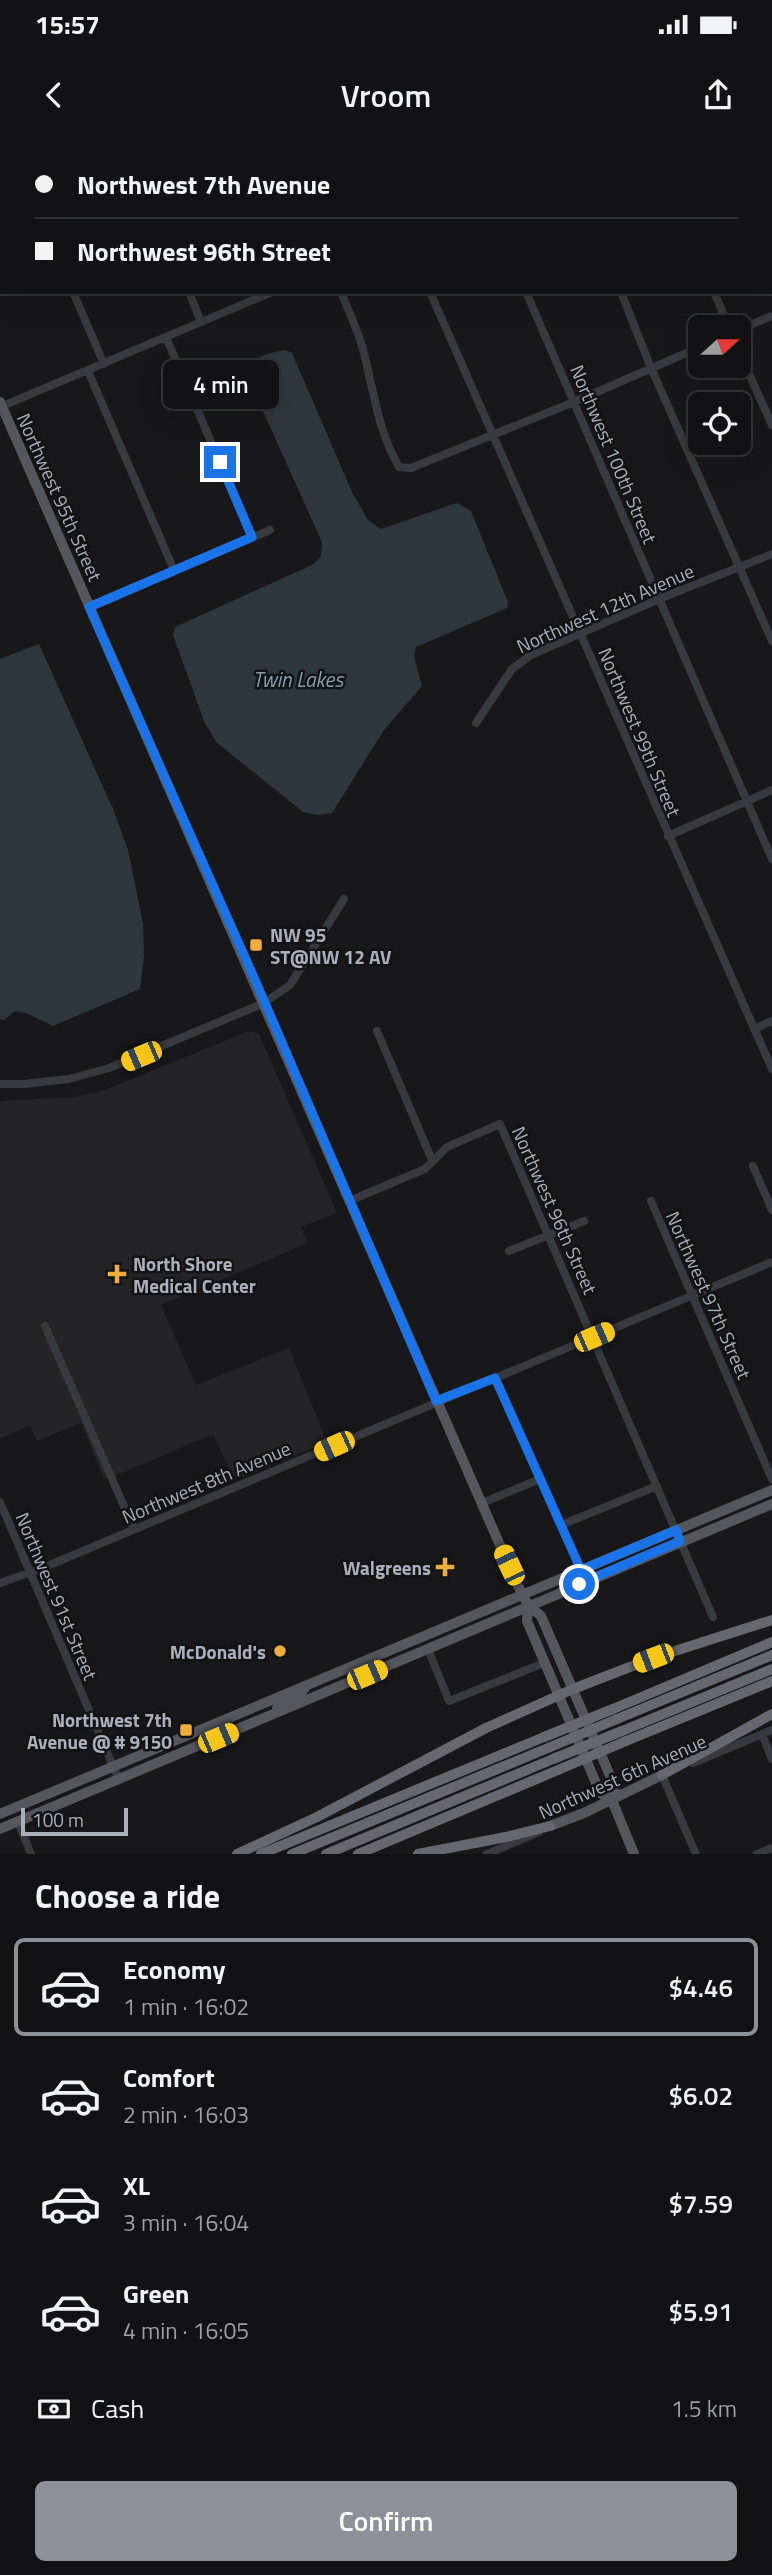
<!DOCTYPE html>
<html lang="en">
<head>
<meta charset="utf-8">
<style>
	body { margin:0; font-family:"Titillium Web",sans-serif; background:#1b1b1d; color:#f1f3f6; height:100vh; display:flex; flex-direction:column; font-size:26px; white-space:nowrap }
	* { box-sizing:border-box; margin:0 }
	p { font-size:23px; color:#9c9ea0 }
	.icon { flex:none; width:38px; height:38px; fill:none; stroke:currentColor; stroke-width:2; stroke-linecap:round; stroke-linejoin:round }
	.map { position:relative; height:1714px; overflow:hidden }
	.details { display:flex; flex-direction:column; background:#121214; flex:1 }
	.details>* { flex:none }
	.guide { position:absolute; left:0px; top:0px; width:774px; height:154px; box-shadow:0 7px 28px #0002,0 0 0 2px #313234; display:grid; align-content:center; height:154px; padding:0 35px; background:#121214 }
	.needle { width:46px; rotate:69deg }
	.controls { position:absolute; left:688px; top:175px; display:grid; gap:14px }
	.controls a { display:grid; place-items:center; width:63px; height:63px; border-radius:10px; background:#121214; box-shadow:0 7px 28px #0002,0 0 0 2px #313234; font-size:35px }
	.scale { position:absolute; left:21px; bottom:18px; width:107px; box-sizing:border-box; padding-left:7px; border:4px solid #aaafb9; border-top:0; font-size:19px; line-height:24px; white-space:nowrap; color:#aaafb9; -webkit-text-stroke:5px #121315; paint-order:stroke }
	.end { position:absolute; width:32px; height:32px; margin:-16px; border:9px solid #1a73e8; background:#fff; box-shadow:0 0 0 4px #fff }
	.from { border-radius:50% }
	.bubble { position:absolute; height:49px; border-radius:10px; background:#121214; box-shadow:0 7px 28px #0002,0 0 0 2px #313234; font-size:23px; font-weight:600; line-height:49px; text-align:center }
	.car { position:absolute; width:21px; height:42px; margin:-21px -10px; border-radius:9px; box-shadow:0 0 5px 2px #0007; background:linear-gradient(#f5c518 24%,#345 0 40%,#f5c518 0 76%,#345 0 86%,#f5c518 0) }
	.guide b { display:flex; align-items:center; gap:24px; height:66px; font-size:26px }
	.guide b+b { border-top:2px solid #313234 }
	.guide i { width:18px; height:18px; background:#f1f3f6 }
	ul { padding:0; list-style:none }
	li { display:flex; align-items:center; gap:21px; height:98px; margin:0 14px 10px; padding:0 21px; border:4px solid transparent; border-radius:10px }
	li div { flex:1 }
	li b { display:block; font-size:26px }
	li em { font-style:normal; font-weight:600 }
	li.current { border-color:#8c9099 }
	li>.icon { width:63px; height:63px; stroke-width:1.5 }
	h2 { padding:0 35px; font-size:32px; line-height:84px }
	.pay { display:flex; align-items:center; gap:18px; height:77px; padding:0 35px; font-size:26px }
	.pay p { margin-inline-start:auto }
	.primary-button { display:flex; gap:14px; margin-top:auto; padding:14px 35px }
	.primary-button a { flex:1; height:80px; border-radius:10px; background:#8c9099; color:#fff; font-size:28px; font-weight:600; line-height:80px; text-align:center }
	.status { display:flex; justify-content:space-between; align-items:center; height:49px; padding:0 35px; background:#121214; direction:ltr }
	.status svg { height:19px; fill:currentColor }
	header { display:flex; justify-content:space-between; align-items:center; height:91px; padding:0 35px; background:#121214; font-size:32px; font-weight:600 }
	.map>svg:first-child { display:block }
	.built { fill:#242427 }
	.water { fill:#2e373d }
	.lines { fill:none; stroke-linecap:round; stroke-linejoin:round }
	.minor { stroke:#393a3f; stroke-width:8 }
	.major { stroke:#55575d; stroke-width:10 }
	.highway { stroke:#65686f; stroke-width:10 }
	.highway-bridge { stroke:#65686f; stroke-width:10 }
	.route { stroke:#1a73e8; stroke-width:9 }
	.poi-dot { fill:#efae3a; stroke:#121315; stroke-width:2.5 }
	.labels { text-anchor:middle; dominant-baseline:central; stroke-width:5; stroke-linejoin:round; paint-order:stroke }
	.street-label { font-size:19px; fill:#aaafb9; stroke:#121315 }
	.poi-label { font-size:19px; font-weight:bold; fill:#aaafb9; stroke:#121315; text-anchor:end }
	.water-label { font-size:21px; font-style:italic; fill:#829db3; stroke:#121315 }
</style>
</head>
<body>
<div class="status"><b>15:57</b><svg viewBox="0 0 49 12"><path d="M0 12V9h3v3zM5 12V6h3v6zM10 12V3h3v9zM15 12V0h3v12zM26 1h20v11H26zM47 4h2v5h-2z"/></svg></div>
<header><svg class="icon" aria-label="back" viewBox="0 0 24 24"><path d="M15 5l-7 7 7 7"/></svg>Vroom<svg class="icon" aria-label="share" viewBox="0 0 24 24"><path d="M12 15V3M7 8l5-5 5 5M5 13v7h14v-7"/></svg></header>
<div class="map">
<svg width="772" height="1714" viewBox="0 0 772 1714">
	<rect width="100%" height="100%" fill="#18181a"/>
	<path class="built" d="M249 891 259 894 337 1073 301 1087 308 1103 161 1165 196 1245 289 1208 327 1302 235 1340 213 1294 115 1336 104 1339 81 1283 37 1301 30 1285 0 1299V961L73 957 105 950Z"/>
	<path class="water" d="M285 210 292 213 352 352 368 380 381 389 457 363 471 371 508 462 507 468 416 507 414 516 422 546 384 590 332 673 318 675 303 672 216 602 204 581 173 495 175 487 314 424 321 416 322 402 244 229C252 218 272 212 285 210Z
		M39 504 113 669 128 710 143 784 144 816 140 849 53 886 26 873 15 871 4 880 0 879V519Z"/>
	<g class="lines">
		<path class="minor" d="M125 0 126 2
			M245 0 246 2
			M364 0 365 2
			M481 0 482 2
			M598 0 599 2
			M647 0V2
			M740 0 741 2
			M81 2 83 0
			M629 2 633 0
			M772 72V73
			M0 94 2 92
			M73 152 104 224
			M189 152 201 182
			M341 152C349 172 359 193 364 213 374 253 378 291 399 327L411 328 574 262 700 207
			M430 152 772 929
			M526 152 772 719
			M621 152 651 228 772 501
			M714 152 729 187
			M738 190 772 176
			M166 197 252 397
			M738 209 772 285
			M88 231 174 430
			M0 267 272 152
			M89 468 270 390
			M476 583 512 529 531 515 659 459 772 414
			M668 696 772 650
			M754 889 772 881
			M377 891 432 1020
			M0 944H23L69 939 109 928 264 863 290 845 344 759
			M753 1026 772 1070
			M349 1061 425 1029 447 1007 500 984 713 1477
			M651 1061 772 1339
			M509 1111 584 1081
			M45 1186 134 1389
			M495 1238 581 1430
			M0 1362 119 1640
			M482 1363 540 1339
			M561 1385 657 1346
			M0 1443 40 1429 772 1122
			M428 1509 449 1561 544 1523
			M762 1594 772 1619
			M693 1623 772 1590
			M668 1633 662 1635 696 1714
			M18 1682 31 1714
			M487 1714 539 1692
			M757 1714 772 1708"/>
		<path class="major" d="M0 262 517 1444 528 1465 541 1476 615 1647 611 1658 634 1714
			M528 1465 527 1481 599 1650 602 1654 611 1658
			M277 1568C286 1556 296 1563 307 1545
			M0 1674 772 1350
			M550 1686 584 1673 662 1635
			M0 1689 772 1364"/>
		<path class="highway" d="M613 1569 772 1502
			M617 1579 772 1515
			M622 1591 772 1529
			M626 1601 772 1541
			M662 1635 772 1574
			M237 1714 317 1677 486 1588 573 1549 653 1518 772 1480
			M261 1714 544 1597
			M292 1714 548 1608
			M326 1714 553 1619
			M358 1714 558 1630
			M418 1714 506 1697 550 1686"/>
		<path class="highway-bridge" d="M544 1597 613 1569
			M548 1608 617 1579
			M553 1619 622 1591
			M558 1630 626 1601"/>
	</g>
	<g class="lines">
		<path class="route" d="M220 322 252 397 89 467 256 842 436 1261 495 1238 581 1430 676 1390 680 1401 579 1444"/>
	</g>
	<g class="poi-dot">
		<rect x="249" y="798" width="14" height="14" rx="3.5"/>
		<path d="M113.5 1123.5h7v7h7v7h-7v7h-7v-7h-7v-7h7z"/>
		<path d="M441.5 1416.5h7v7h7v7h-7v7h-7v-7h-7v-7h7z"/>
		<circle cx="280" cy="1511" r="7"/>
		<rect x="179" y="1583" width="14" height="14" rx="3.5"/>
	</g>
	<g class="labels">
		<g class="street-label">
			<text transform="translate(614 314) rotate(67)">Northwest 100th Street</text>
			<text transform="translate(60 357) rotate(66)">Northwest 95th Street</text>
			<text transform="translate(605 468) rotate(-24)">Northwest 12th Avenue</text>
			<text transform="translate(640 592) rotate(67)">Northwest 99th Street</text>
			<text transform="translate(555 1070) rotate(66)">Northwest 96th Street</text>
			<text transform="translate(709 1155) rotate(66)">Northwest 97th Street</text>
			<text transform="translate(206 1342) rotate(-23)">Northwest 8th Avenue</text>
			<text transform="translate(57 1456) rotate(67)">Northwest 91st Street</text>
			<text transform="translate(622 1636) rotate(-24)">Northwest 6th Avenue</text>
		</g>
		<g class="poi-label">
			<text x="270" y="794" text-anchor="start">NW 95<tspan x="270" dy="22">ST@NW 12 AV</tspan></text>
			<text x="133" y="1123" text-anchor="start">North Shore<tspan x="133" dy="22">Medical Center</tspan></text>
			<text x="431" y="1427">Walgreens</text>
			<text x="266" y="1511">McDonald's</text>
			<text x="172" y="1579">Northwest 7th<tspan x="172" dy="22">Avenue @ # 9150</tspan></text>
		</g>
		<g class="water-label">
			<text x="298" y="539">Twin Lakes</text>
		</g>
	</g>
</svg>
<div class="controls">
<a><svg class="needle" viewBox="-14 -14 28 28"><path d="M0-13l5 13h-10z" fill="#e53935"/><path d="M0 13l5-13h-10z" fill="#9c9ea0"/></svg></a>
<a><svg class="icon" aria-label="locate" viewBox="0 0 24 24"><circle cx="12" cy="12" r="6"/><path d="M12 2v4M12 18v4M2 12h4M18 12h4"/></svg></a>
</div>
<div class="scale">100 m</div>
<i class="end from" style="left:579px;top:1444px"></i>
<i class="end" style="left:220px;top:322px"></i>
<div class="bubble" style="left:163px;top:220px;width:116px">4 min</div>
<i class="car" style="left:141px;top:916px;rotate:247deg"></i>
<i class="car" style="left:594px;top:1197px;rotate:67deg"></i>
<i class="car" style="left:334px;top:1306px;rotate:246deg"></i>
<i class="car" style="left:509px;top:1425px;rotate:335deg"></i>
<i class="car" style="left:653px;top:1518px;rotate:249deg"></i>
<i class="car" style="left:367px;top:1535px;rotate:67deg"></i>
<i class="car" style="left:218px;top:1598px;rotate:67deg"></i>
<div class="guide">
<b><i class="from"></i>Northwest 7th Avenue</b>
<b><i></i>Northwest 96th Street</b>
</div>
</div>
<section class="details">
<h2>Choose a ride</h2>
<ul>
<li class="current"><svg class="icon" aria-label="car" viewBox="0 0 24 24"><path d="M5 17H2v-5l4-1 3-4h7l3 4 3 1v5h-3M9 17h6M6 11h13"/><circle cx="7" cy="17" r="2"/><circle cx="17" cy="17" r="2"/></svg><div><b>Economy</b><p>1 min · 16:02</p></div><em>$4.46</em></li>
<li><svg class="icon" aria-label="car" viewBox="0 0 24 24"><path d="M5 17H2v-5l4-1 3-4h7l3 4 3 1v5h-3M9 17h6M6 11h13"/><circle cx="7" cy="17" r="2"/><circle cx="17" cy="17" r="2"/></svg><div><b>Comfort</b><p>2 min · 16:03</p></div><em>$6.02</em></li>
<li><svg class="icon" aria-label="car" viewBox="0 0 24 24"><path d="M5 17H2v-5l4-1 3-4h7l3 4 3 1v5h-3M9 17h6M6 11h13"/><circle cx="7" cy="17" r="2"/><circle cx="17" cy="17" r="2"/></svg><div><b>XL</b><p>3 min · 16:04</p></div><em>$7.59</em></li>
<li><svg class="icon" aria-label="car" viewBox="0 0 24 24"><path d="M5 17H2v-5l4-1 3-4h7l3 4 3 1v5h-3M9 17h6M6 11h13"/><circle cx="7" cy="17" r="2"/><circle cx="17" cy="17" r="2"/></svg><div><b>Green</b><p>4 min · 16:05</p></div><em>$5.91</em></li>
</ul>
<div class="pay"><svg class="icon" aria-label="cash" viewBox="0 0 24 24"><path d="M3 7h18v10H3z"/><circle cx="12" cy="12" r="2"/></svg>Cash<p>1.5 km</p></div>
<div class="primary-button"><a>Confirm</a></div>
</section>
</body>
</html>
